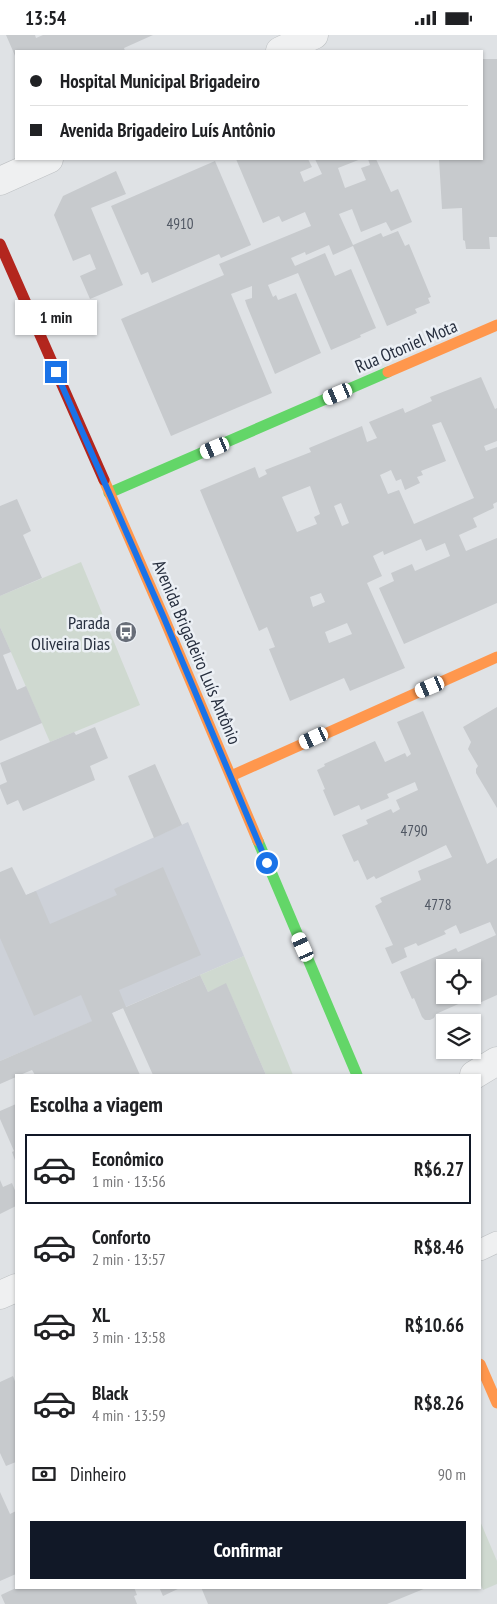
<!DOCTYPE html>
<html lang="pt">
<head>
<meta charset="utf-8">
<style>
	body { margin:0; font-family:"PT Sans Narrow",sans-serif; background:#f2f2f2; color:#202124; height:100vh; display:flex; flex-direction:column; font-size:19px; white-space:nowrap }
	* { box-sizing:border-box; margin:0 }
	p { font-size:16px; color:#757577 }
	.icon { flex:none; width:28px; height:28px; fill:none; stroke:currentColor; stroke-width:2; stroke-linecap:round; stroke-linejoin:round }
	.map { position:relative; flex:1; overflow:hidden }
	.side { position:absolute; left:15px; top:1039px; width:466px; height:515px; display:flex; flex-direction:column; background:#fff; border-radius:0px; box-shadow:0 1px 4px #0004 }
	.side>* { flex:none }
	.top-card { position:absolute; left:15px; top:15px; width:468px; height:110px; border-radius:0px; box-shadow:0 1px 4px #0004; display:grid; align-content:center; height:110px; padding:0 15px; background:#fff }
	.controls { position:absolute; left:436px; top:924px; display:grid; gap:10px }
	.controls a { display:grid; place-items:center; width:45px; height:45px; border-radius:0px; background:#fff; box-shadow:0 1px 4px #0004; font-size:25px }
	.end { position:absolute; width:22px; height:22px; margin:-11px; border:6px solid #1a73e8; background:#fff; box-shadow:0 0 0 2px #fff }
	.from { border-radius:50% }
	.bubble { position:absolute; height:35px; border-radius:0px; background:#fff; box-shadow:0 1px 4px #0004; font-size:16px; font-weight:700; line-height:35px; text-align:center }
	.car { position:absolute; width:15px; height:30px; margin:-15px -8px; border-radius:6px; box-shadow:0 0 4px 1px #0007; background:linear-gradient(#fff 24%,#345 0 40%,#fff 0 76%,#345 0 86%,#fff 0) }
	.top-card b { display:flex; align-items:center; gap:18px; height:48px; font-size:19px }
	.top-card b+b { border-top:1px solid #e0e0e0 }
	.top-card i { width:12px; height:12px; background:#202124 }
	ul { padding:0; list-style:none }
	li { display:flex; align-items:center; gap:15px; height:70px; margin:0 10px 8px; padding:0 5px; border:2px solid transparent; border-radius:0px }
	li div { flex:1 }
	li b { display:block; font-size:19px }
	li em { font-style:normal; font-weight:700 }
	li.current { border-color:#111827 }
	li>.icon { width:45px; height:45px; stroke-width:1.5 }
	h2 { padding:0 15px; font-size:22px; line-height:60px }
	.pay { display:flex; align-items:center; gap:12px; height:55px; padding:0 15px; font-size:19px }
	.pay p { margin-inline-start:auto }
	.action { display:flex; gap:10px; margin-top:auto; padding:10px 15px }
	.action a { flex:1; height:58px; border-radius:0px; background:#111827; color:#fff; font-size:20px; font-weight:700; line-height:58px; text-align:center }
	.status { display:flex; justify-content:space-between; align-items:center; height:35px; padding:0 25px; background:#fff; direction:ltr }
	.status svg { height:14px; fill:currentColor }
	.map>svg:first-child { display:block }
	.built { fill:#cdd1d8 }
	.green { fill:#cfd9d0 }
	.building { fill:#c7cacd; fill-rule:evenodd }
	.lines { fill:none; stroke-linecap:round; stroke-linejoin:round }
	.lane-casing { stroke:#bdc0c3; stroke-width:22 }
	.street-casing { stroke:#bdc0c3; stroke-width:29 }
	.lane { stroke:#eff0f1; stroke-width:21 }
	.street { stroke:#eff0f1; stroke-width:28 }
	.fast { stroke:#63d668; stroke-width:11 }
	.slow { stroke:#ff974d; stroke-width:11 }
	.jam { stroke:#b3261e; stroke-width:11 }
	.route { stroke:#1a73e8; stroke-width:6 }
	.labels { text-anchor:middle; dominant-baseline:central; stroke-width:5; stroke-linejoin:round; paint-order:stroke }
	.number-label { font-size:15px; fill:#4f5662 }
	.street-label { font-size:18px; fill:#262e3e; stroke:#ecf0f5 }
	.poi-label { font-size:18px; fill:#262e3e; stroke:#ecf0f5; text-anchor:end }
</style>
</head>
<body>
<div class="status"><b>13:54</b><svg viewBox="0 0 49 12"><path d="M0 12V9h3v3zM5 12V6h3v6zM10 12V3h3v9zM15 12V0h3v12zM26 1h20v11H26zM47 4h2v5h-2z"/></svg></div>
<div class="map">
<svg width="497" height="1569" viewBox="0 0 497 1569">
	<rect width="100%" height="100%" fill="#dfe2e5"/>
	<path class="built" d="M188 787 244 921 0 1026V872Z"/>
	<path class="green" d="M81 527 140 670 50 707 0 592V561Z
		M244 921 293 1040H266L226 949 208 957 200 940Z
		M480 1486 497 1526V1549L483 1555 480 1548Z"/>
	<path class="building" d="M6 0H35L36 3 43 0H153L124 13 125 16H16V23Z
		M481 24H497V202H489L490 214H466L465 206 463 205 462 173 442 174 439 124H481Z
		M236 124H308L312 132 300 137 304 147 322 139 315 124H361L338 133 345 153 366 145 361 133 370 130 368 124H376L391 157 398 154 412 187 391 196 386 187 361 197 352 174 339 179 353 210 381 198 383 202 398 196 405 211 409 209 431 262 428 263 430 268 415 274 417 278 387 291 353 211 333 220 329 210 306 220 305 217 291 223 295 231 325 218 335 241 351 234 376 293 360 300 361 302 331 315 298 238 268 250 273 262 276 260 278 265 296 258 321 318 275 339 247 271 245 265 252 263V251L231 259 272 358 171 401 121 284 224 240 219 229 311 191 305 177 282 187 279 181 263 188Z
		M215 126 251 210 221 223 219 219 152 248 148 237 141 240 111 171Z
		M116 136 126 159 91 173 123 250 90 264 80 241 96 234 90 219 73 226 54 180 63 161Z
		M481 342 495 374 497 373V406L484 411 486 416 497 412V467L493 469 494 473 473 483 477 492 459 500 466 516 497 503V568L404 609 379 553 394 546 391 538 412 529 415 536 450 521 445 508 426 516 421 504 384 520 383 516 373 521 382 541 367 548 405 633 350 656 344 643 290 666 269 614 275 612 267 592 259 596 200 455 255 432 259 443 267 439 265 435 311 417 309 413 362 391 367 407 377 403 369 387 403 373 405 378 432 366 430 362ZM441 387 474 463 414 489 399 455 388 459 380 440 391 435 396 446 401 444 405 455 420 448 417 442 423 440 421 436 446 426 432 390ZM310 451 320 479 314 482 317 489 297 497 282 462ZM341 468 349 488 342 491 334 471ZM321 558 325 567 313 572 310 562ZM347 588 352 599 329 608 325 597Z
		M17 464 31 496 23 500 42 543 0 561V471Z
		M0 592 11 617 3 620 17 655 26 651 42 688 0 706Z
		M497 672V773L476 738V734L478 731 468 714 471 707 463 692Z
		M423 676 487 829 497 823V960L477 969 474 962 436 979 434 983 430 985H425L422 982 414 963 412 964 400 937 456 913 458 917 496 900 490 887 460 899 456 890 444 896 446 899 418 911 416 908 404 913 407 922 392 929 385 913 393 910 375 871 382 867 380 863 421 845 418 836 452 822 446 810 376 844 374 841 367 845 358 825 354 827 342 800 368 789 366 785 391 774 393 778 400 774 396 765 418 755 415 747 387 759 389 763 361 775 359 770 334 781 323 755 325 754 317 735 325 731 324 729 375 706 385 727 405 718 407 722 411 719 397 687ZM445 932H472V960H445Z
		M95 692 108 723 90 731 95 745 23 776 18 765 7 770 0 753V750L7 747 0 728 74 697 76 700Z
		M155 729 182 790 154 803 128 741Z
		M12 832 26 860 36 856 50 889 117 860 114 854 163 832 201 920 119 955 126 972 200 940 208 957 226 948 266 1040H153L123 973 112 978 140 1040H35L32 1035 20 1040H16V1042L0 1049V1026L92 986 81 960 34 981 0 903V837Z
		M16 1069V1128L12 1117 14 1116 0 1084V1076Z
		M0 1145 3 1152 12 1148 16 1158V1171L0 1179Z
		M13 1341 16 1349V1427L6 1431 0 1418V1347Z
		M0 1457 10 1479 16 1476V1539L0 1546Z
		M18 1552H134L137 1560 134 1561 137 1569H5L1 1560Z
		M159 1552H182L163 1561Z
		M201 1552H426V1553L387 1569H208Z"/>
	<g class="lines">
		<g class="lane-casing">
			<path id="lane" d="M480 1215 497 1207"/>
		</g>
		<g class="street-casing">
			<path id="street" d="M280 16 314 0
				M0 146 49 124
				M474 1040 497 1026
				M0 1260 16 1253"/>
		</g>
		<use href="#lane" class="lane"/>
		<use href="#street" class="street"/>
		<path class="fast" d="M109 458 388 337
			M258 806 357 1040"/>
		<path class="slow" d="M388 337 497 290
			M104 445 164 583 258 806
			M231 741 497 622
			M480 1329 497 1368"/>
		<path class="jam" d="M0 209 104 445"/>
	</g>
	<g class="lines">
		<path class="route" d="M56 337 164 583 267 828"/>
	</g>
	<defs>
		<g id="bus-disc" transform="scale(1.125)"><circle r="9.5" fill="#676d78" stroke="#ecf0f5"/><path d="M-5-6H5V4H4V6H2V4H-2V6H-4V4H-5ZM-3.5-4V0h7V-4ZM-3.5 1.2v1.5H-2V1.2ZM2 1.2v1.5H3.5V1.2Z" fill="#fff"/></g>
	</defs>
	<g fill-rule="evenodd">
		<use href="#bus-disc" x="126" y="597"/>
	</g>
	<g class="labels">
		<g class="number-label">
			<text x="180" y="188">4910</text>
			<text x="414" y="795">4790</text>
			<text x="438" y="869">4778</text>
		</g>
		<g class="street-label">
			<text transform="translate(406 311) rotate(-23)">Rua Otoniel Mota</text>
			<text transform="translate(197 617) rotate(67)">Avenida Brigadeiro Luís Antônio</text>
		</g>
		<g class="poi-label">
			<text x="110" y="587">Parada<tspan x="110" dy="21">Oliveira Dias</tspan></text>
		</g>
	</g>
</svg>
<div class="controls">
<a><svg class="icon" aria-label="locate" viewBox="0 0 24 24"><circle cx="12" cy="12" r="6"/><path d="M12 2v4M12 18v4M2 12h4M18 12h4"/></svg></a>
<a><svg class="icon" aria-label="layers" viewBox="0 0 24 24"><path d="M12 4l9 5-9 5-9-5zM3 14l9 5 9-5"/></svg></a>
</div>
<i class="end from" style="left:267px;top:828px"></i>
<i class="end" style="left:56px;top:337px"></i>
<div class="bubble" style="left:15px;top:265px;width:82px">1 min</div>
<i class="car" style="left:338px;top:359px;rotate:247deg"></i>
<i class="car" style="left:215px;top:413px;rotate:247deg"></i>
<i class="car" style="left:430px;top:652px;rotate:247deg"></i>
<i class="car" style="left:314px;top:703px;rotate:245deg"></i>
<i class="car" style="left:303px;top:912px;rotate:336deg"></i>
<div class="top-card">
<b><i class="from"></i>Hospital Municipal Brigadeiro</b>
<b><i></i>Avenida Brigadeiro Luís Antônio</b>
</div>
<section class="side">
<h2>Escolha a viagem</h2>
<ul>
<li class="current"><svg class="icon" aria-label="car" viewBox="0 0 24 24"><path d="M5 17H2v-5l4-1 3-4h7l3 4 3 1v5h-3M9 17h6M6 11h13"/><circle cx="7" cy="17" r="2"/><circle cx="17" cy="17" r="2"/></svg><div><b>Econômico</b><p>1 min · 13:56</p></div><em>R$6.27</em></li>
<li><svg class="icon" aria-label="car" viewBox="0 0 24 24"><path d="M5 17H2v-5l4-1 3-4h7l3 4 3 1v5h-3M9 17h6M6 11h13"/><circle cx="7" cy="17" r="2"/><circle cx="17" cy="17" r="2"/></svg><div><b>Conforto</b><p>2 min · 13:57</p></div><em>R$8.46</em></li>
<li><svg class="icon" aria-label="car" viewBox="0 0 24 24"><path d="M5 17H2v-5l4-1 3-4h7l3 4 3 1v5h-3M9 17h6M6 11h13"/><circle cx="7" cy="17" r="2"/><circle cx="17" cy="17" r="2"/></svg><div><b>XL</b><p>3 min · 13:58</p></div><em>R$10.66</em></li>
<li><svg class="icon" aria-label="car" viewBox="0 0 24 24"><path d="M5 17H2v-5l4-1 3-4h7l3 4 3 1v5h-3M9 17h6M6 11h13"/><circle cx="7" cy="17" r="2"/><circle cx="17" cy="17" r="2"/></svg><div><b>Black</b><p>4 min · 13:59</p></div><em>R$8.26</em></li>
</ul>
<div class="pay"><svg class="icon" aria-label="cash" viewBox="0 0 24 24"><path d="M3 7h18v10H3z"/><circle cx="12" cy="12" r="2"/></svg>Dinheiro<p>90 m</p></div>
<div class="action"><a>Confirmar</a></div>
</section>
</div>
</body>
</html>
